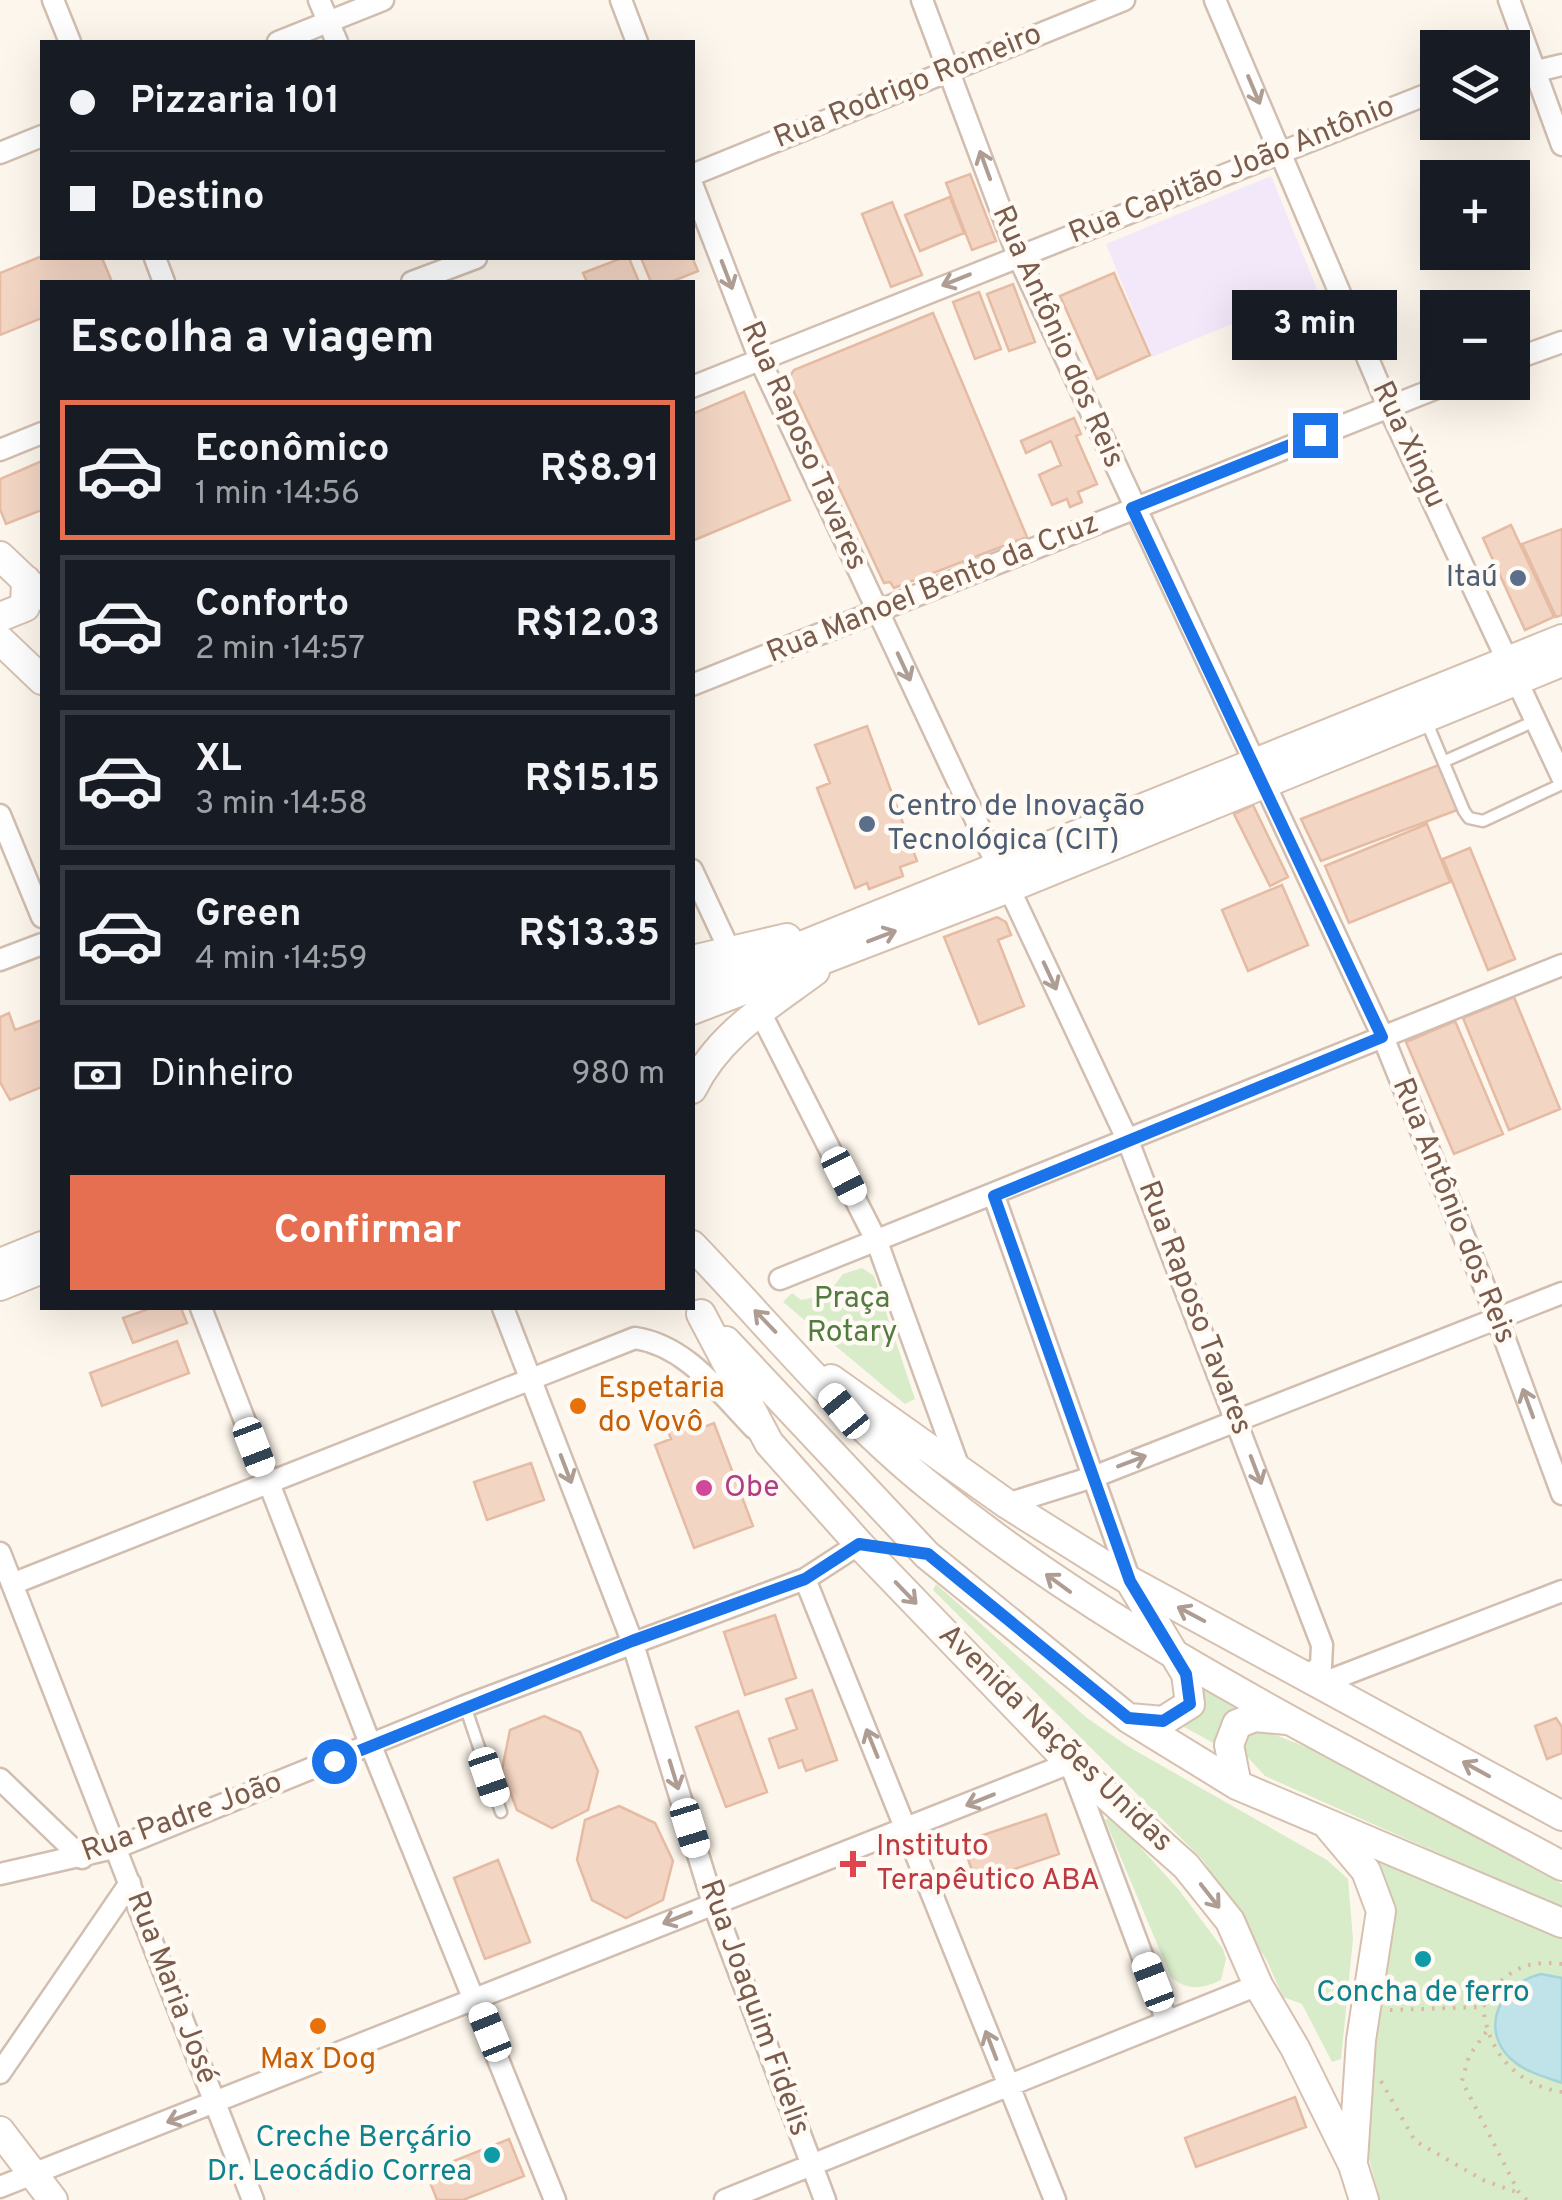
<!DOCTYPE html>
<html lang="pt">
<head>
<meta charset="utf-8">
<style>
	body { margin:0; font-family:Overpass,sans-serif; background:#242831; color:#f1f3f6; height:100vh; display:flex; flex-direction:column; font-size:38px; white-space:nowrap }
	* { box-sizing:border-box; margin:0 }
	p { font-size:32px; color:#9ea1a6 }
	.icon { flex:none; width:55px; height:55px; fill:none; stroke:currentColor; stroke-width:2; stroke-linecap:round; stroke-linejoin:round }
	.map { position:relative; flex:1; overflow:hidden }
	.side { position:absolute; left:40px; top:280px; width:655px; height:1030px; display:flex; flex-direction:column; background:#171b24; border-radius:0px; box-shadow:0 10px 40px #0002 }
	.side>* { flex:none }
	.hud { position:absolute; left:40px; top:40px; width:655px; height:220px; border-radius:0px; box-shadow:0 10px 40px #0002; display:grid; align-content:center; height:220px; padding:0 30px; background:#171b24 }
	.buttons { position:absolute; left:1420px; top:30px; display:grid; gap:20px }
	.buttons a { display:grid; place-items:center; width:110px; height:110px; border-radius:0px; background:#171b24; box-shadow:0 10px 40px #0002; font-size:50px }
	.end { position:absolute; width:45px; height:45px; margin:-22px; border:12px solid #1a73e8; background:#fff; box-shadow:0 0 0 5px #fff }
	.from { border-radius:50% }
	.bubble { position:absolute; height:70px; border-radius:0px; background:#171b24; box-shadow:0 10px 40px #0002; font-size:32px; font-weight:700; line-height:70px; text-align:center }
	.car { position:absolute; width:30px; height:60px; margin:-30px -15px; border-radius:12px; box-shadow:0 0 8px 2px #0007; background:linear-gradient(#fff 24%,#345 0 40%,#fff 0 76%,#345 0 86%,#fff 0) }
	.hud b { display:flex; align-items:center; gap:35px; height:95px; font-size:38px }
	.hud b+b { border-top:2px solid #363941 }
	.hud i { width:25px; height:25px; background:#f1f3f6 }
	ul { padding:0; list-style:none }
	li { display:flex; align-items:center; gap:30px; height:140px; margin:0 20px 15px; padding:0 10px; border:5px solid #363941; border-radius:0px }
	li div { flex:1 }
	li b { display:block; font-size:38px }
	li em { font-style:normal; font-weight:700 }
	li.active { border-color:#e76f51 }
	li>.icon { width:90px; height:90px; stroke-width:1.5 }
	h2 { padding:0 30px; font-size:45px; line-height:120px }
	.pay { display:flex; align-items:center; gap:25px; height:110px; padding:0 30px; font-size:38px }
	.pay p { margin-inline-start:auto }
	.button { display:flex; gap:20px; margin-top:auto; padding:20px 30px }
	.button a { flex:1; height:115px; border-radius:0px; background:#e76f51; color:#fff; font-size:40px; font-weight:700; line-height:115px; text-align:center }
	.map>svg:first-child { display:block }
	.education { fill:#f3e8fa }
	.green { fill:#d8ecc9 }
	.water { fill:#bfe3e8; stroke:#a5d3da; stroke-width:2.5 }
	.building { fill:#f3d5c3; stroke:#e6bba3; stroke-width:2.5 }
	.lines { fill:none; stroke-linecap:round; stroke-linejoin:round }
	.lane-casing { stroke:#d1beb0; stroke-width:15 }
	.street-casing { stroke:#d1beb0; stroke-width:25 }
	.secondary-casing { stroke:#d6c0b0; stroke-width:32 }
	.path { stroke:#d9b8a5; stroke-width:4; stroke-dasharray:2.5 8; stroke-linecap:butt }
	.lane { stroke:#fff; stroke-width:10 }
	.street { stroke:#fff; stroke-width:20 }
	.secondary { stroke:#fff; stroke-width:28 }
	.oneway { stroke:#af9d94 }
	.route { stroke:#1a73e8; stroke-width:12 }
	.service-dot { fill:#5c6f8a; stroke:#fffaf3; stroke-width:4 }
	.food-dot { fill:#e8710a; stroke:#fffaf3; stroke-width:4 }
	.hotel-dot { fill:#d1479c; stroke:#fffaf3; stroke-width:4 }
	.health-dot { fill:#e0444e; stroke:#fffaf3; stroke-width:4 }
	.culture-dot { fill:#0f9aa8; stroke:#fffaf3; stroke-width:4 }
	.labels { text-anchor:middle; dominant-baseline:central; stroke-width:9; stroke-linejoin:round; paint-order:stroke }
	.street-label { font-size:30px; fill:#7a5c4d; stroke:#fffaf3 }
	.service-label { font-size:30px; fill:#4e5e75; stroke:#fffaf3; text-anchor:end }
	.park-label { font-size:30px; fill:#537a41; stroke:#fffaf3 }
	.food-label { font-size:30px; fill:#c56008; stroke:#fffaf3; text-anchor:start }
	.hotel-label { font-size:30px; fill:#b23c85; stroke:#fffaf3; text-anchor:start }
	.health-label { font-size:30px; fill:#be3a42; stroke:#fffaf3; text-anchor:start }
	.culture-label { font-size:30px; fill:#0d838f; stroke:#fffaf3 }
</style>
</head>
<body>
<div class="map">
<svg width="1562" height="2200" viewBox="0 0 1562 2200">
	<rect width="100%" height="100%" fill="#fdf6ec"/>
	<path class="education" d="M1271 176 1317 289 1152 357 1106 244Z"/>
	<path class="green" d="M862 1268 874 1276 915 1399 905 1404 783 1302 792 1293 801 1300 827 1295 843 1274Z
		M936 1584 1087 1718 1129 1747 1327 1860 1348 1879 1353 1939 1341 2059 1332 2062 1302 2004 1283 1997 1266 1959 1203 1860 933 1590Z
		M1206 1685 1239 1700 1220 1725 1219 1746 1175 1722 1196 1711Z
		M1263 1730 1306 1747 1562 1884V1908L1265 1776 1241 1750 1248 1731Z
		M1112 1816 1179 1890 1223 1949 1226 1959 1221 1980C1202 1989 1187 1991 1171 1977L1105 1820Z
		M1384 1862 1562 1938V2200H1380L1366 2147 1391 1906 1380 1865Z"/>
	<path class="water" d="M1541 1974 1562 1978V2083C1545 2077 1525 2072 1511 2059 1478 2028 1501 1983 1541 1974Z"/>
	<path class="building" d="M970 174 996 241 972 250 946 183Z
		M950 197 964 233 920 251 905 215Z
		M892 202 922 275 891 287 862 214Z
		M42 256 102 258 112 282H42V318L0 335V273Z
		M692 257 698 271 671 282H651L641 258Z
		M622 258H629L639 282H587L583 273Z
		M1114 273 1150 355 1097 379 1060 296Z
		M1013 284 1035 342 1009 351 987 294Z
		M979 292 1001 349 975 359 953 302Z
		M933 313 1027 537 894 588 890 582 884 583 788 379 794 370Z
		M744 392 790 500 692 541V414Z
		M1074 418 1081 434 1076 436 1097 484 1078 492 1082 502 1070 507 1067 499 1052 505 1039 475 1061 465 1051 441 1026 453 1021 441Z
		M42 461V510L6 524 0 509V479Z
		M1511 525 1554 617 1525 630 1483 538Z
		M1562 529V615L1556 617 1522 544Z
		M867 726 917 861 900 867 903 876 869 889 867 883 855 888 817 788 830 783 815 745Z
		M1441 764 1460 809 1321 861 1301 819Z
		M1253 805 1288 877 1270 886 1234 814Z
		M1427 824 1450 882 1349 923 1325 866Z
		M1470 848 1515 959 1488 970 1443 859Z
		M1282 885 1308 945 1248 971 1222 910Z
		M997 917 1006 922 1011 935 998 940 1024 1006 979 1024 944 937Z
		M1514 997 1560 1109 1509 1130 1463 1018Z
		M9 1013 15 1030 42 1020V1087L10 1100 0 1082V1017Z
		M1455 1021 1503 1134 1454 1154 1406 1042Z
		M151 1308H181L187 1323 133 1343 123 1318Z
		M177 1341 189 1373 102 1406 90 1373Z
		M686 1420 691 1432 714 1423 753 1526 694 1548 655 1445 671 1439 667 1428Z
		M531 1463 544 1500 487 1520 474 1482Z
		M775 1615 796 1678 745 1695 724 1632Z
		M812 1690 837 1760 806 1771 802 1760 779 1768 769 1739 797 1729 786 1699Z
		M738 1711 767 1792 726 1807 696 1727Z
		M544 1716 580 1732 598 1771 588 1810 552 1828 517 1810 502 1770 510 1730Z
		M1556 1718 1562 1727V1753L1547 1759 1535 1726Z
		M619 1806 655 1823 673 1861 663 1900 626 1918 592 1900 577 1860 585 1820Z
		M1046 1814 1059 1854 976 1882 962 1842Z
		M498 1860 530 1942 485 1959 454 1878Z
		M1295 2097 1306 2127 1196 2167 1185 2138Z
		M509 2139 524 2176 463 2200H437L426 2172Z"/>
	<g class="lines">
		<g class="lane-casing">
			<path id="lane" d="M1425 718 1464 811 1469 818 1483 821 1562 784
				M1445 761 1535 721
				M465 1706 501 1812"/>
		</g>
		<g class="street-casing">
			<path id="street" d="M53 0 70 42
				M319 0 337 42
				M621 0 637 42
				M922 0 1018 256 1383 1037 1497 1318 1562 1494
				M1215 0 1388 406 1562 777
				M1509 0 1562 145
				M278 42 383 0
				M1512 77 1562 65
				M0 153 42 136
				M692 175 1124 0
				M692 184 760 360 998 867
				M155 258 164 282
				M412 282 476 258
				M1512 360 1562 342
				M692 387 1438 90
				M0 450 42 433
				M692 685 1452 382
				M0 815 42 917
				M692 870 736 964
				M1009 888 1128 1141 1322 1645 1321 1666 1306 1676
				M0 960 42 944
				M760 1012 877 1242 959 1468
				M994 1196 1130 1581
				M780 1279 1562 965
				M201 1308 371 1746 555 2200
				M503 1308 632 1641 713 1903 825 2200
				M1007 1504 1096 1476 1562 1293
				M0 1553 253 2200
				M805 1579 1055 2200
				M12 1584 635 1338C687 1346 719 1392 754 1428
				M1320 1684 1562 1591
				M0 1779 82 1858
				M0 1874 118 1847 465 1706 805 1579 859 1544
				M0 2073 130 1883
				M0 2187 1070 1763 1166 2019
				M725 2200 1258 1985"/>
		</g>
		<g class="secondary-casing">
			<path id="secondary" d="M0 556 42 596
				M0 617 25 607 26 580
				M0 640 42 680
				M692 960 787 938
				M692 990 1562 639
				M692 1010 1009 888 1562 662
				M692 1089C719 1034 768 1006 815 971
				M692 1245C771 1327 843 1417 932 1488 1123 1643 1347 1749 1562 1866
				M0 1263 42 1246
				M0 1286 42 1269
				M701 1314 769 1443 859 1544 1070 1763 1186 1866 1230 1921 1258 1985 1295 2048 1353 2165 1364 2200
				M726 1341 927 1555 1128 1718 1237 1785 1562 1923
				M831 1379 1007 1504 1130 1581 1562 1816
				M1129 1718 1163 1721 1190 1704 1186 1674 1130 1581
				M1237 1785 1229 1745 1237 1724 1255 1717 1287 1720
				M1329 1827 1366 1871 1381 1911 1361 2040 1353 2160
				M0 2131 53 2200"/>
		</g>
		<path class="path" d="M1562 1964C1523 1959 1501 1973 1483 2007 1488 2052 1516 2085 1562 2092
			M1390 2010 1481 2007
			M1486 2032 1469 2056 1462 2081 1519 2193 1527 2200
			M1381 2081 1415 2141 1483 2180 1519 2193"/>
		<use href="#lane" class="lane"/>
		<use href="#street" class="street"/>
		<use href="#secondary" class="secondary"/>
	</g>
	<defs><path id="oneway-shaft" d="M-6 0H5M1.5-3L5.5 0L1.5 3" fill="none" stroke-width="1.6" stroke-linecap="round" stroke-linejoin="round" transform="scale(2.5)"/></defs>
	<g class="oneway">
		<use href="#oneway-shaft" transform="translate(1254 90) rotate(67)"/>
		<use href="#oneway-shaft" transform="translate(985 165) rotate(-110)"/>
		<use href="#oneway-shaft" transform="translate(727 275) rotate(69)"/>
		<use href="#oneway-shaft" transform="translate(956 280) rotate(158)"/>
		<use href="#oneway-shaft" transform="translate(904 667) rotate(65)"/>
		<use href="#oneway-shaft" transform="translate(882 936) rotate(-21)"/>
		<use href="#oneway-shaft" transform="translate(1050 976) rotate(65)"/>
		<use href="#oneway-shaft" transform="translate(765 1321) rotate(-134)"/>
		<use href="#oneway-shaft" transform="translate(1528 1403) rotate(-110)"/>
		<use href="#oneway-shaft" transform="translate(1132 1461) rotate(-21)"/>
		<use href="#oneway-shaft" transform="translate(566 1469) rotate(69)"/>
		<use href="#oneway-shaft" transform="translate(1256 1470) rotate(69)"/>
		<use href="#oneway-shaft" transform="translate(1058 1583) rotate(-144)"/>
		<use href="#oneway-shaft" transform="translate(906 1593) rotate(46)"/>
		<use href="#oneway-shaft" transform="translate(1191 1614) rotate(-152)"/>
		<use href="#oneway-shaft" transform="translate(872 1743) rotate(-112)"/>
		<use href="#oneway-shaft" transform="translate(1476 1769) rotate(-151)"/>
		<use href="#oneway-shaft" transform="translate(674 1775) rotate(73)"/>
		<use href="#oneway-shaft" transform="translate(980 1800) rotate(158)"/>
		<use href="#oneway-shaft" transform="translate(1210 1896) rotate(52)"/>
		<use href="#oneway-shaft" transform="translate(677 1918) rotate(158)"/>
		<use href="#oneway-shaft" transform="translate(991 2045) rotate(-111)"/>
		<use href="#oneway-shaft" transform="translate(181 2117) rotate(159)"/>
	</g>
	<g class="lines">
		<path class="route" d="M334 1761 632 1641 805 1579 859 1544 928 1554 1128 1718 1163 1721 1190 1704 1186 1674 1130 1581 994 1196 1382 1037 1132 508 1315 435"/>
	</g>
	<g class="service-dot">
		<circle cx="1518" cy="578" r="10"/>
		<circle cx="867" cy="824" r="10"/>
	</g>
	<g class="food-dot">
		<circle cx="578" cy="1406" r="10"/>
		<circle cx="318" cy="2026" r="10"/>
	</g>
	<circle class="hotel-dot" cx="704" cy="1488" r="10"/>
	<path class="health-dot" d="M848 1849h10v10h10v10h-10v10h-10v-10h-10v-10h10z"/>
	<g class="culture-dot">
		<circle cx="1423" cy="1959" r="10"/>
		<circle cx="492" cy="2155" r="10"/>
	</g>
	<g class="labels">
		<g class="street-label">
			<text transform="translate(908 87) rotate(-22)">Rua Rodrigo Romeiro</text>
			<text transform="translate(1232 171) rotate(-22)">Rua Capitão João Antônio</text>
			<text transform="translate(1057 337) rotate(66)">Rua Antônio dos Reis</text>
			<text transform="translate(1408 445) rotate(65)">Rua Xingu</text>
			<text transform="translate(803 446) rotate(66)">Rua Raposo Tavares</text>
			<text transform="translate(933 589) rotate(-22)">Rua Manoel Bento da Cruz</text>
			<text transform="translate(1453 1211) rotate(68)">Rua Antônio dos Reis</text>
			<text transform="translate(1194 1308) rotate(69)">Rua Raposo Tavares</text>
			<text transform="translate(1055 1739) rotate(44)">Avenida Nações Unidas</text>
			<text transform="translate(182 1818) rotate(-20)">Rua Padre João</text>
			<text transform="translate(171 1988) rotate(69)">Rua Maria José</text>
			<text transform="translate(754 2008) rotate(70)">Rua Joaquim Fidelis</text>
		</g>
		<g class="service-label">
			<text x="1498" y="578">Itaú</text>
			<text x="887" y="807" text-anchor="start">Centro de Inovação<tspan x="887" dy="34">Tecnológica (CIT)</tspan></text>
		</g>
		<g class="park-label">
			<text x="852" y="1299">Praça<tspan x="852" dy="34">Rotary</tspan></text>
		</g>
		<g class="food-label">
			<text x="598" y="1389">Espetaria<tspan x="598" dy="34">do Vovô</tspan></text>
			<text x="318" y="2060" text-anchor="middle">Max Dog</text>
		</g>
		<g class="hotel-label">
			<text x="724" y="1488">Obe</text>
		</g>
		<g class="health-label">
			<text x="876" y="1847">Instituto<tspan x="876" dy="34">Terapêutico ABA</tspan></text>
		</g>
		<g class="culture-label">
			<text x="1423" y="1993">Concha de ferro</text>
			<text x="472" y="2138" text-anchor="end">Creche Berçário<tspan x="472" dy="34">Dr. Leocádio Correa</tspan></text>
		</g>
	</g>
</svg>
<div class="buttons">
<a><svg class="icon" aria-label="layers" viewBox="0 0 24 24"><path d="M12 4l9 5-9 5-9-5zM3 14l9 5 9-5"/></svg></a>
<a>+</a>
<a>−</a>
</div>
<i class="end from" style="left:334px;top:1761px"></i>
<i class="end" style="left:1315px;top:435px"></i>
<div class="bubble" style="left:1232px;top:290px;width:165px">3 min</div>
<i class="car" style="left:844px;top:1176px;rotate:153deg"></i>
<i class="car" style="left:844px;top:1411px;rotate:321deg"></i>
<i class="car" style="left:254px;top:1447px;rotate:159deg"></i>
<i class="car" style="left:489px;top:1777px;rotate:161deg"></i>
<i class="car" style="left:690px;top:1828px;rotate:163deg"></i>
<i class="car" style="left:1153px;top:1982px;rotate:339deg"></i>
<i class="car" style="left:490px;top:2032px;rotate:338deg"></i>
<div class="hud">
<b><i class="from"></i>Pizzaria 101</b>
<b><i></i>Destino</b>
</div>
<section class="side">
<h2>Escolha a viagem</h2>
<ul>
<li class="active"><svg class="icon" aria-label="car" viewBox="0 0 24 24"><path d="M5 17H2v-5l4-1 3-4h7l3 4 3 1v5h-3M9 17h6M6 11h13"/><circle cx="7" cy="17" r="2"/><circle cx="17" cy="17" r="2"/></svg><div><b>Econômico</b><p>1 min · 14:56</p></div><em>R$8.91</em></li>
<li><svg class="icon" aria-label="car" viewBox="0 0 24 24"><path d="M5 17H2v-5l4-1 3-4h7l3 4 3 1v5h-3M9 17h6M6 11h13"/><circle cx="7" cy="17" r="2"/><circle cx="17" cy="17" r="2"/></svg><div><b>Conforto</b><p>2 min · 14:57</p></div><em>R$12.03</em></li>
<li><svg class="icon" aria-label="car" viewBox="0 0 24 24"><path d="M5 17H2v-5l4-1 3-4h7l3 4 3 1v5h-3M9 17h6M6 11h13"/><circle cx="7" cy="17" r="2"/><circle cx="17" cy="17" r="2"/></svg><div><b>XL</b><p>3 min · 14:58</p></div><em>R$15.15</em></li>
<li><svg class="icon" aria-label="car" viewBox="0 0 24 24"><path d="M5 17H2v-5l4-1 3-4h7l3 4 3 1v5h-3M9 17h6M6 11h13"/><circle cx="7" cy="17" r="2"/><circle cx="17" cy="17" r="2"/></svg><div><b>Green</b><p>4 min · 14:59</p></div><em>R$13.35</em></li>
</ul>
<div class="pay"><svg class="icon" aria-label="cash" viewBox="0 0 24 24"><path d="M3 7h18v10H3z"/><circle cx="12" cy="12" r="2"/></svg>Dinheiro<p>980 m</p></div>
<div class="button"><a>Confirmar</a></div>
</section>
</div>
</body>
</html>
